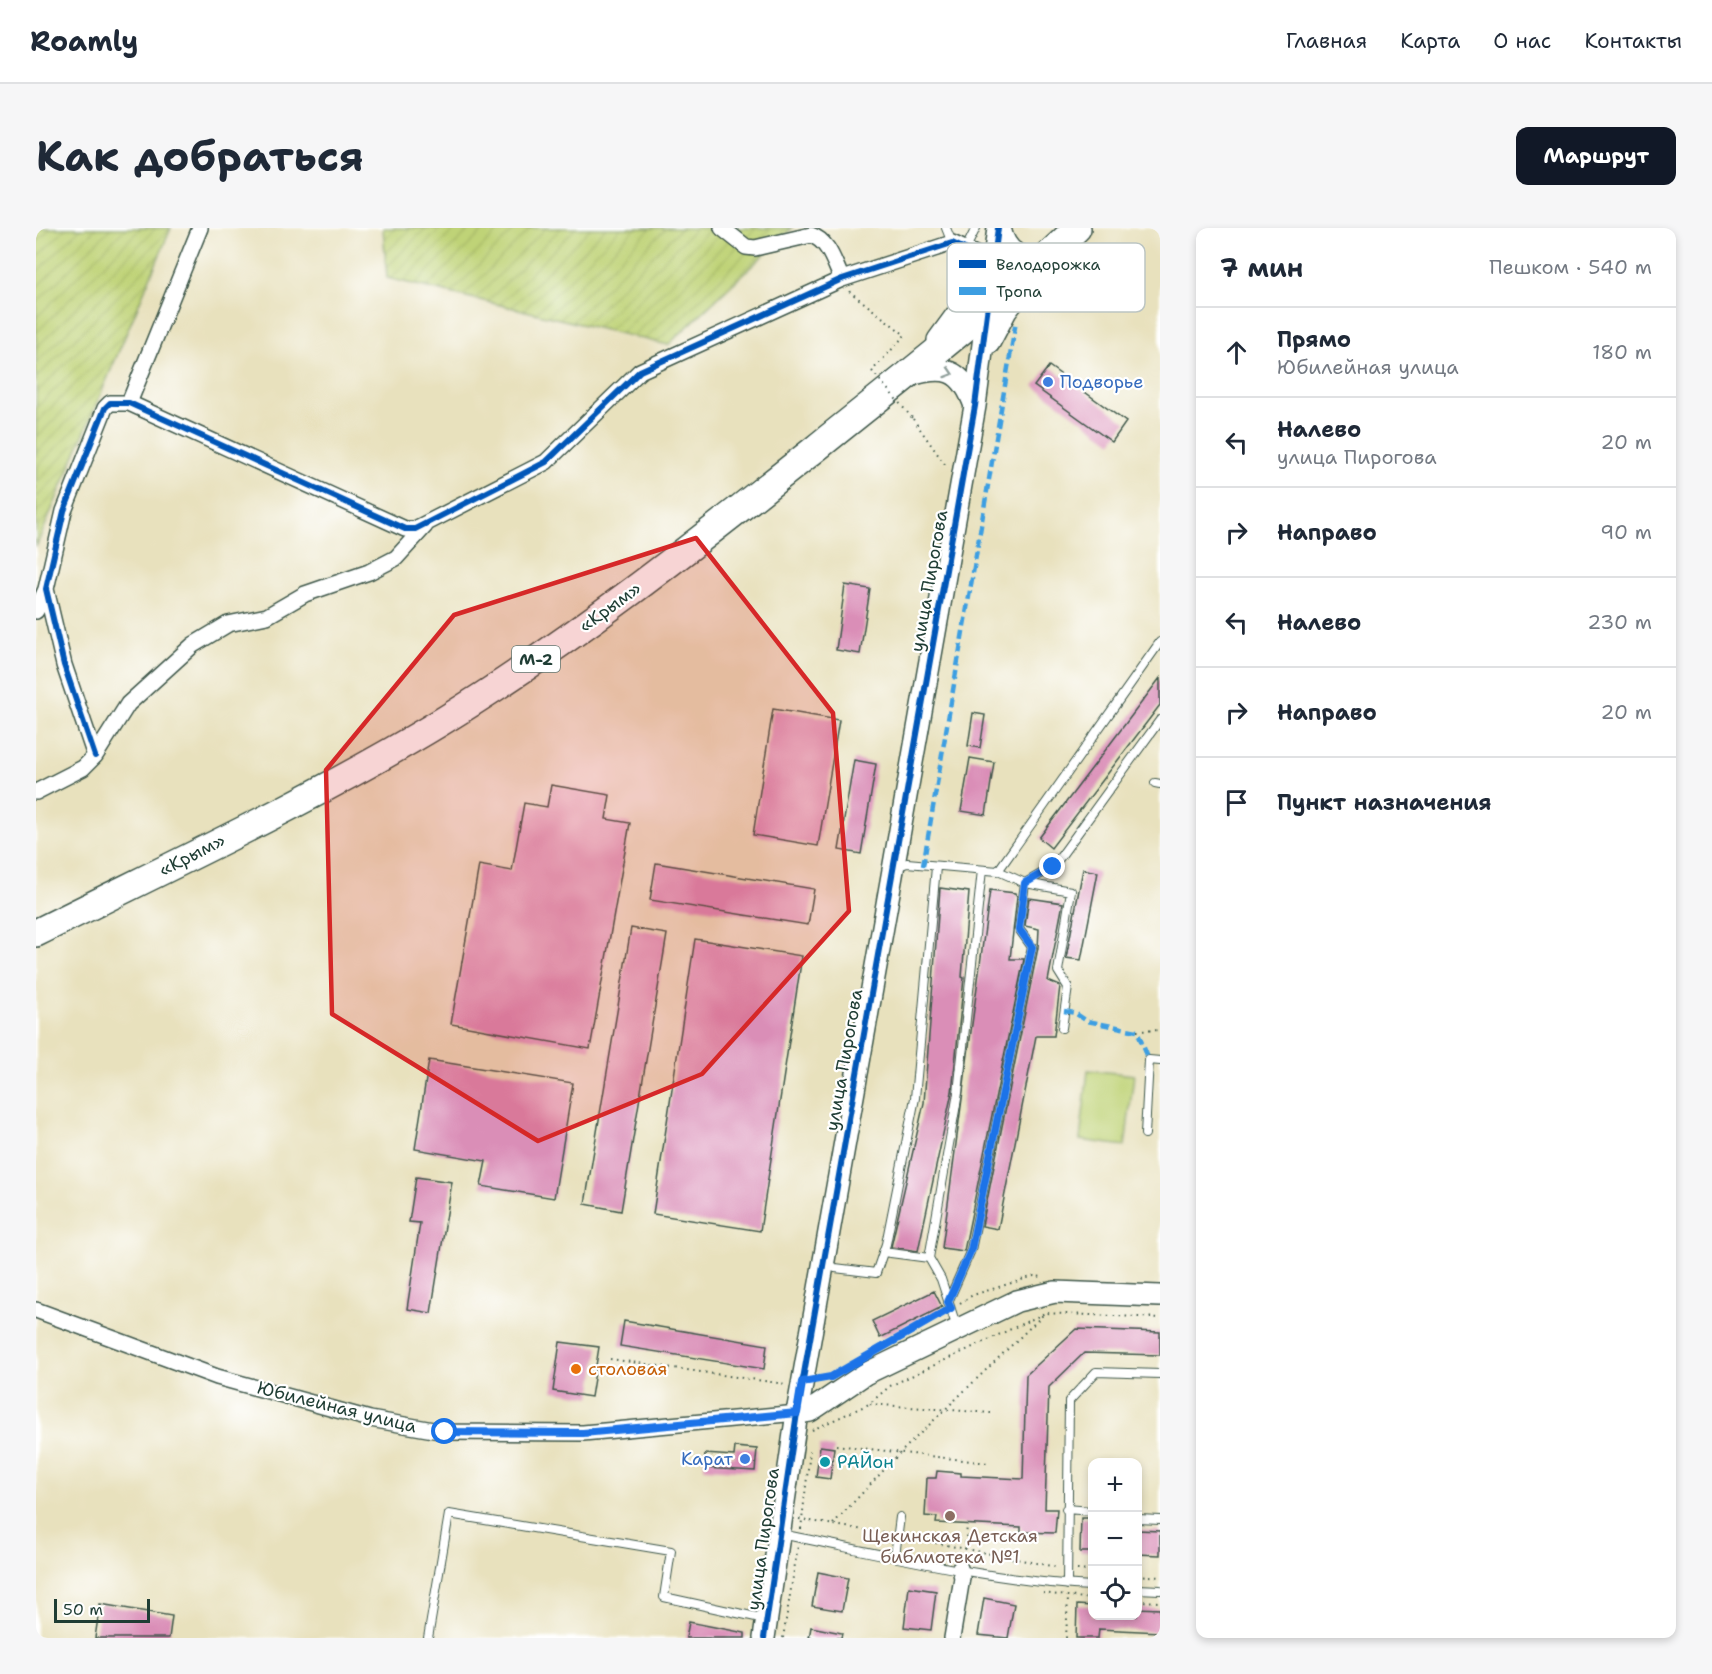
<!DOCTYPE html>
<html lang="ru">
<meta charset="utf-8">
<style>
body{margin:0;font-family:"Shantell Sans",sans-serif;background:#f6f6f7;color:#1f2937}
.controls{position:absolute;right:18px;bottom:18px;display:grid;overflow:hidden;border-radius:12px;box-shadow:0 3px 9px #0003}
.controls button{width:54px;height:54px;display:grid;place-items:center;padding:0;border:0;border-bottom:2px solid #e0e1e3;background:#fff;color:#1f2937;font:30px sans-serif}
.scale{position:absolute;left:18px;bottom:15px;width:96px;box-sizing:border-box;padding-left:6px;border:3px solid #1f3d34;border-top:0;font-size:16px;line-height:21px;white-space:nowrap;color:#1f3d34;-webkit-text-stroke:4px #fff;paint-order:stroke}
.stop{position:absolute;width:18px;height:18px;margin:-14px;border:4px solid #1a73e8;border-radius:50%;background:#fff}
.stop.end{background:#1a73e8;border-color:#fff;box-shadow:0 2px 6px #0008}
.list{margin:0;padding:0;list-style:none}
h2{display:flex;justify-content:space-between;align-items:center;height:78px;margin:0;padding:0 24px;font-size:26px}
h2 small{font-size:20px;font-weight:400;color:#747a83}
.list li{display:grid;grid-template-columns:39px 1fr auto;gap:18px;align-items:center;box-sizing:border-box;height:90px;padding:0 24px;border-top:2px solid #e0e1e3}
.list b{display:block;font-size:22px;white-space:nowrap}
.list p{margin:0;font-size:20px;white-space:nowrap;color:#747a83}
.list em{font-size:20px;font-style:normal;color:#747a83}
.icon{flex:none;width:33px;height:33px;fill:none;stroke:currentColor;stroke-width:2;stroke-linecap:round;stroke-linejoin:round}
.map{position:relative;flex:none;width:1124px;height:1410px;overflow:hidden;border-radius:12px}
header{display:flex;align-items:center;gap:36px;box-sizing:border-box;height:84px;padding:0 30px;background:#fff;border-bottom:2px solid #e0e1e3}
header strong{font-size:28px}
nav{display:flex;gap:33px;margin-inline-start:auto;font-size:21px}
.intro{display:flex;align-items:center;justify-content:space-between;box-sizing:border-box;height:144px;padding:0 36px}
h1{margin:0;font-size:42px}
.button{padding:15px 27px;border-radius:12px;background:#111827;color:#fff;font-size:21px;font-weight:700}
main{display:flex;gap:36px;padding:0 36px}
aside{flex:1;background:#fff;border-radius:12px;box-shadow:0 3px 9px #0003}
.map>svg:first-child{display:block}
.garden{fill:url(#garden-furrows);stroke:#6f8856;stroke-width:1.5}
.pitch{fill:#bfd377;stroke:#6f8856;stroke-width:1.5}
.building{fill:#da8eb7}
.lines{fill:none;stroke-linecap:round;stroke-linejoin:round}
.lane-casing{stroke:#3d5649;stroke-width:10}
.street-casing{stroke:#3d5649;stroke-width:18}
.secondary-casing{stroke:#3d5649;stroke-width:24}
.highway-casing{stroke:#3d5649;stroke-width:30}
.path{stroke:#3d5649;stroke-width:2;stroke-dasharray:1.5 4.5;stroke-linecap:butt}
.lane{stroke:#fff;stroke-width:8}
.street{stroke:#fff;stroke-width:15}
.secondary{stroke:#fff;stroke-width:21}
.highway{stroke:#fff;stroke-width:27}
.path-bridge{stroke:#3d5649;stroke-width:2;stroke-dasharray:1.5 4.5;stroke-linecap:butt}
.quiet{stroke:#3c9ee2;stroke-width:4.5;stroke-dasharray:9 4.5;stroke-linecap:butt}
.cycleway-casing{stroke:#fff;stroke-width:10}
.cycleway{stroke:#0057b8;stroke-width:6}
.oneway{stroke:#8f9e9a}
.route{stroke:#1a73e8;stroke-width:8}
.marked{fill:#d62828;fill-opacity:0.2;stroke:#d62828;stroke-width:4.5;stroke-linejoin:round}
.shop-dot{fill:#3f7fe0;stroke:#fff;stroke-width:2}
.food-dot{fill:#e8710a;stroke:#fff;stroke-width:2}
.culture-dot{fill:#0f9aa8;stroke:#fff;stroke-width:2}
.education-dot{fill:#8d6e63;stroke:#fff;stroke-width:2}
.labels{text-anchor:middle;dominant-baseline:central;stroke-width:4.5;stroke-linejoin:round;paint-order:stroke}
.shield{fill:#fff;stroke:#627771;stroke-width:1.5}
.shield-label{font-size:16px;font-weight:bold;fill:#1f3d34}
.shop-label{font-size:18px;fill:#366cbe;stroke:#fff;text-anchor:start}
.street-label{font-size:18px;fill:#1f3d34;stroke:#fff}
.food-label{font-size:18px;fill:#c56008;stroke:#fff;text-anchor:start}
.culture-label{font-size:18px;fill:#0d838f;stroke:#fff;text-anchor:start}
.education-label{font-size:18px;fill:#785e54;stroke:#fff}
.key{fill:#fff;stroke:#bcc5c2;stroke-width:1.5}
.key-label{font-size:16px;fill:#1f3d34}
</style>
<header>
<strong>Roamly</strong>
<nav><a>Главная</a><a>Карта</a><a>О нас</a><a>Контакты</a></nav>
</header>
<div class="intro"><h1>Как добраться</h1><a class="button">Маршрут</a></div>
<main>
<div class="map">
<svg width="1124" height="1410" viewBox="0 0 1124 1410">
<defs>
<pattern id="garden-furrows" width="10" height="10" patternUnits="userSpaceOnUse" patternTransform="scale(1.5)"><rect width="10" height="10" fill="#bfd377"/><path d="M-1 1l2-2M0 10L10 0M9 11l2-2" fill="none" stroke="#a4b668"/></pattern>
</defs>
<rect width="100%" height="100%" fill="#fff"/>
<filter id="ink" filterUnits="userSpaceOnUse"><feTurbulence type="fractalNoise" baseFrequency=".0167" numOctaves="2"/><feDisplacementMap in="SourceGraphic" scale="12" xChannelSelector="R" yChannelSelector="G"/><feConvolveMatrix kernelMatrix="1 2 1 2 8 2 1 2 1" color-interpolation-filters="sRGB"/></filter>
<filter id="wash" filterUnits="userSpaceOnUse"><feTurbulence type="fractalNoise" baseFrequency=".008" numOctaves="4" result="noise"/><feDisplacementMap in="SourceGraphic" scale="24" xChannelSelector="R" yChannelSelector="G"/><feGaussianBlur stdDeviation="1.35" result="paint"/><feColorMatrix in="noise" values="0 0 0 0 0 0 0 0 0 0 0 0 0 0 0 0 0 1.4 0 .05"/><feComposite in="paint" operator="in"/></filter>
<g filter="url(#wash)">
<rect width="100%" height="100%" fill="#e8e1bd"/>
<!-- garden -->
<path class="garden" d="M0 0H135L0 319Z
M347 0H756L632 117 351 50Z"/>
<!-- pitch -->
<path class="pitch" d="M1052 842 1098 847 1089 918 1044 912Z"/>
<g id="blocks">
<!-- building -->
<path class="building" d="M1013 138 1090 194 1076 214 998 158Z
M809 357 834 361 824 426 800 422Z
M1124 450V477L1015 620 1003 610Z
M737 481 803 492 782 618 717 607Z
M937 485 949 487 944 520 932 518Z
M934 530 958 534 950 587 925 583Z
M818 532 840 536 825 626 803 622Z
M515 557 574 567 570 591 594 595 554 821 415 796 443 637 476 643 488 575 511 579Z
M620 635 778 661 772 697 614 672Z
M1047 641 1062 644 1045 732 1030 730Z
M904 660 933 664 926 749 928 750 916 864 882 1023 855 1019 888 875Z
M954 662 979 665 981 668 974 731H988L928 1023 906 1020Z
M993 670 1027 675 1012 753 1024 758 1018 808H1000L962 1001 946 998 1002 720 1003 701 989 698Z
M595 700 631 706 585 983 549 976Z
M659 711 766 728 724 1003 617 986Z
M393 832 537 855 518 970 445 958 450 933 379 921Z
M380 949 416 954 395 1085 371 1081 384 995 373 994Z
M898 1063 906 1079 844 1110 836 1093Z
M588 1093 731 1117 728 1141 584 1118Z
M1040 1101 1124 1104V1127L1048 1125 1013 1159 1009 1281H1021L1019 1305 985 1304V1299L900 1295 901 1289 889 1288 891 1250H900L901 1243 925 1245V1248L987 1251 990 1147Z
M524 1114 563 1119 555 1169 517 1163Z
M784 1218 798 1220 794 1251 780 1249Z
M699 1219 721 1221 719 1243 668 1240 669 1226 698 1228Z
M1045 1290H1056V1324H1044Z
M1101 1302 1124 1303V1327L1101 1326Z
M782 1344 812 1350 806 1383 776 1378Z
M873 1359 900 1363 895 1402 868 1399Z
M948 1370 978 1376 972 1410 942 1407Z
M64 1376 136 1388 133 1410H59Z
M1041 1377 1056 1378V1388H1101V1380L1124 1381V1404L1063 1401 1062 1410H1040Z
M653 1394 709 1405V1410H650Z
M775 1399 806 1405 805 1410H773Z"/>
</g>
</g>
<g filter="url(#ink)">
<use href="#blocks" fill-opacity="0" stroke="#3d5649" stroke-width="1.5"/>
<g class="lines">
<defs>
<path id="lane" d="M910 0 916 15
M929 22 940 0
M1119 555 1124 556
M860 639 871 635 962 643 1124 414
M1026 800 1032 759 1022 743 1035 663 989 655 1017 639 1124 492
M1109 906 1113 832 1124 833
M847 1024 893 1030 922 865 946 642
M893 1030 905 1051 921 1100
M789 1035 799 1040 840 1045 850 1016 879 870 900 639
M912 1074 935 1022 996 719 983 701 989 655 962 643
M1030 1281 1056 1283
M1102 1291 1124 1292
M745 1306C846 1326 953 1353 1056 1358
M859 1328 864 1289
M1031 1357 1033 1173 1060 1144 1124 1146
M1102 1361 1124 1362
M392 1410 413 1286 635 1323 628 1369 729 1391"/>
<path id="street" d="M686 0 710 19 719 20 775 7C793 13 798 35 806 51
M93 175 164 0
M0 383 10 361
M59 528 28 437 10 361 28 283 69 180 74 175H93L369 301H379L510 234 604 143 806 51 916 15 958 35
M0 564 47 540 59 528 92 476 157 417 192 396 231 388 269 366 333 344 360 330 389 298
M0 1082 181 1149 334 1191 409 1204 547 1205 761 1185
M916 1410 926 1350 924 1340"/>
<path id="secondary" d="M964 0C970 28 987 33 1013 27
M902 112 954 41
M953 115 970 83 987 61
M871 148C908 137 925 139 939 178
M761 1185 774 1183 829 1146 981 1073 1019 1064 1124 1068
M728 1410 761 1185 939 178 962 0"/>
<path id="highway" d="M0 705C136 637 275 573 405 494 537 413 658 317 779 221 868 149 959 80 1041 0"/>
</defs>
<!-- lane casing -->
<use href="#lane" class="lane-casing"/>
<!-- street casing -->
<use href="#street" class="street-casing"/>
<!-- secondary casing -->
<use href="#secondary" class="secondary-casing"/>
<!-- highway casing -->
<use href="#highway" class="highway-casing"/>
<!-- path -->
<path class="path" d="M813 63 869 107 836 143
M877 191 910 238
M1101 803 1124 802
M924 1075 937 1067 998 1048 1006 1049
M864 1109 906 1085
M574 1131 749 1156
M955 1185 833 1176 854 1158 1009 1085 1124 1090
M776 1202 833 1176
M800 1217 952 1235
M763 1291 852 1306
M797 1296 864 1225 1007 1087
M765 1301 774 1223
M870 1309 1020 1339
M929 1321 931 1297
M1041 1342 1056 1343
M1102 1347 1124 1349
M1007 1365 1056 1371
M1102 1373 1124 1374
M747 1410 762 1318
M1030 1410 1032 1370"/>
<!-- lane -->
<use href="#lane" class="lane"/>
<!-- street -->
<use href="#street" class="street"/>
<!-- secondary -->
<use href="#secondary" class="secondary"/>
<!-- highway -->
<use href="#highway" class="highway"/>
<!-- path-bridge -->
<path class="path-bridge" d="M836 143 877 191"/>
<!-- quiet -->
<path class="quiet" d="M887 638 980 93
M1028 783 1039 785 1051 793 1101 803 1113 832"/>
<defs>
<path id="cycleway" d="M59 528 28 437 10 361 28 283 69 180 74 175H93L369 301H379L510 234 604 143 806 51 916 15 958 35
M728 1410 761 1185 939 178 962 0"/>
</defs>
<!-- cycleway casing -->
<use href="#cycleway" class="cycleway-casing"/>
<!-- cycleway -->
<use href="#cycleway" class="cycleway"/>
</g>
<!-- one-way arrows -->
<defs><path id="oneway-chevron" d="M-2-3.5L2.5 0L-2 3.5" fill="none" stroke-width="1.6" stroke-linecap="round" stroke-linejoin="round" transform="scale(1.5)"/></defs>
<use class="oneway" href="#oneway-chevron" transform="translate(913 145) rotate(18)"/>
</g>
<g class="lines" filter="url(#ink)">
<!-- route -->
<path class="route" d="M409 1204 547 1205 761 1185 766 1154 795 1149 915 1080 912 1074 935 1022 996 719 983 701 989 655 1017 639"/>
</g>
<!-- marked area -->
<path class="marked" d="M660 310 797 485 813 683 666 846 502 913 296 786 290 542 418 387Z"/>
<!-- markers -->
<g class="shop-dot">
<circle cx="1012" cy="154" r="6"/>
<circle cx="709" cy="1231" r="6"/>
</g>
<circle class="food-dot" cx="540" cy="1141" r="6"/>
<circle class="culture-dot" cx="789" cy="1234" r="6"/>
<circle class="education-dot" cx="914" cy="1288" r="6"/>
<g class="labels">
<!-- shield labels -->
<rect class="shield" x="476" y="418" width="48" height="26" rx="4.5"/>
<g class="shield-label">
<text x="500" y="431">М-2</text>
</g>
<!-- shop labels -->
<g class="shop-label">
<text x="1024" y="154">Подворье</text>
<text x="697" y="1231" text-anchor="end">Карат</text>
</g>
<!-- street labels -->
<g class="street-label">
<text transform="translate(893 353) rotate(-80)">улица Пирогова</text>
<text transform="translate(574 379) rotate(-36)">«Крым»</text>
<text transform="translate(156 627) rotate(-27)">«Крым»</text>
<text transform="translate(808 832) rotate(-80)">улица Пирогова</text>
<text transform="translate(301 1179) rotate(14)">Юбилейная улица</text>
<text transform="translate(727 1311) rotate(-82)">улица Пирогова</text>
</g>
<!-- food labels -->
<g class="food-label">
<text x="552" y="1141">столовая</text>
</g>
<!-- culture labels -->
<g class="culture-label">
<text x="801" y="1234">РАЙон</text>
</g>
<!-- education labels -->
<g class="education-label">
<text x="914" y="1308">Щекинская Детская<tspan x="914" dy="21">библиотека №1</tspan></text>
</g>
</g>
<!-- legend -->
<rect x="911" y="15" width="198" height="69" rx="9" class="key"/>
<rect x="923" y="32" width="27" height="8" fill="#0057b8"/>
<rect x="923" y="59" width="27" height="8" fill="#3c9ee2"/>
<g class="key-label">
<text x="960" y="42">Велодорожка</text>
<text x="960" y="69">Тропа</text>
</g>
</svg>
<div class="controls">
<button>+</button>
<button>−</button>
<button><svg class="icon" aria-label="locate" viewBox="0 0 24 24"><circle cx="12" cy="12" r="6"/><path d="M12 2v4M12 18v4M2 12h4M18 12h4"/></svg></button>
</div>
<div class="scale">50 m</div>
<div class="stop" style="left:409px;top:1204px"></div>
<div class="stop end" style="left:1017px;top:639px"></div>
</div>
<aside>
<h2>7 мин<small>Пешком · 540 m</small></h2>
<ul class="list">
<li><svg class="icon" aria-label="ahead" viewBox="0 0 24 24"><path d="M12 20V5M6 11l6-6 6 6"/></svg><div><b>Прямо</b><p>Юбилейная улица</p></div><em>180 m</em></li>
<li><svg class="icon" aria-label="left" viewBox="0 0 24 24"><path d="M17 20v-9H6M10 6l-5 5 5 5"/></svg><div><b>Налево</b><p>улица Пирогова</p></div><em>20 m</em></li>
<li><svg class="icon" aria-label="right" viewBox="0 0 24 24"><path d="M7 20v-9h11M14 6l5 5-5 5"/></svg><div><b>Направо</b></div><em>90 m</em></li>
<li><svg class="icon" aria-label="left" viewBox="0 0 24 24"><path d="M17 20v-9H6M10 6l-5 5 5 5"/></svg><div><b>Налево</b></div><em>230 m</em></li>
<li><svg class="icon" aria-label="right" viewBox="0 0 24 24"><path d="M7 20v-9h11M14 6l5 5-5 5"/></svg><div><b>Направо</b></div><em>20 m</em></li>
<li><svg class="icon" aria-label="arrive" viewBox="0 0 24 24"><path d="M6 21V4h12l-3 4 3 4H6"/></svg><div><b>Пункт назначения</b></div></li>
</ul>
</aside>
</main>
